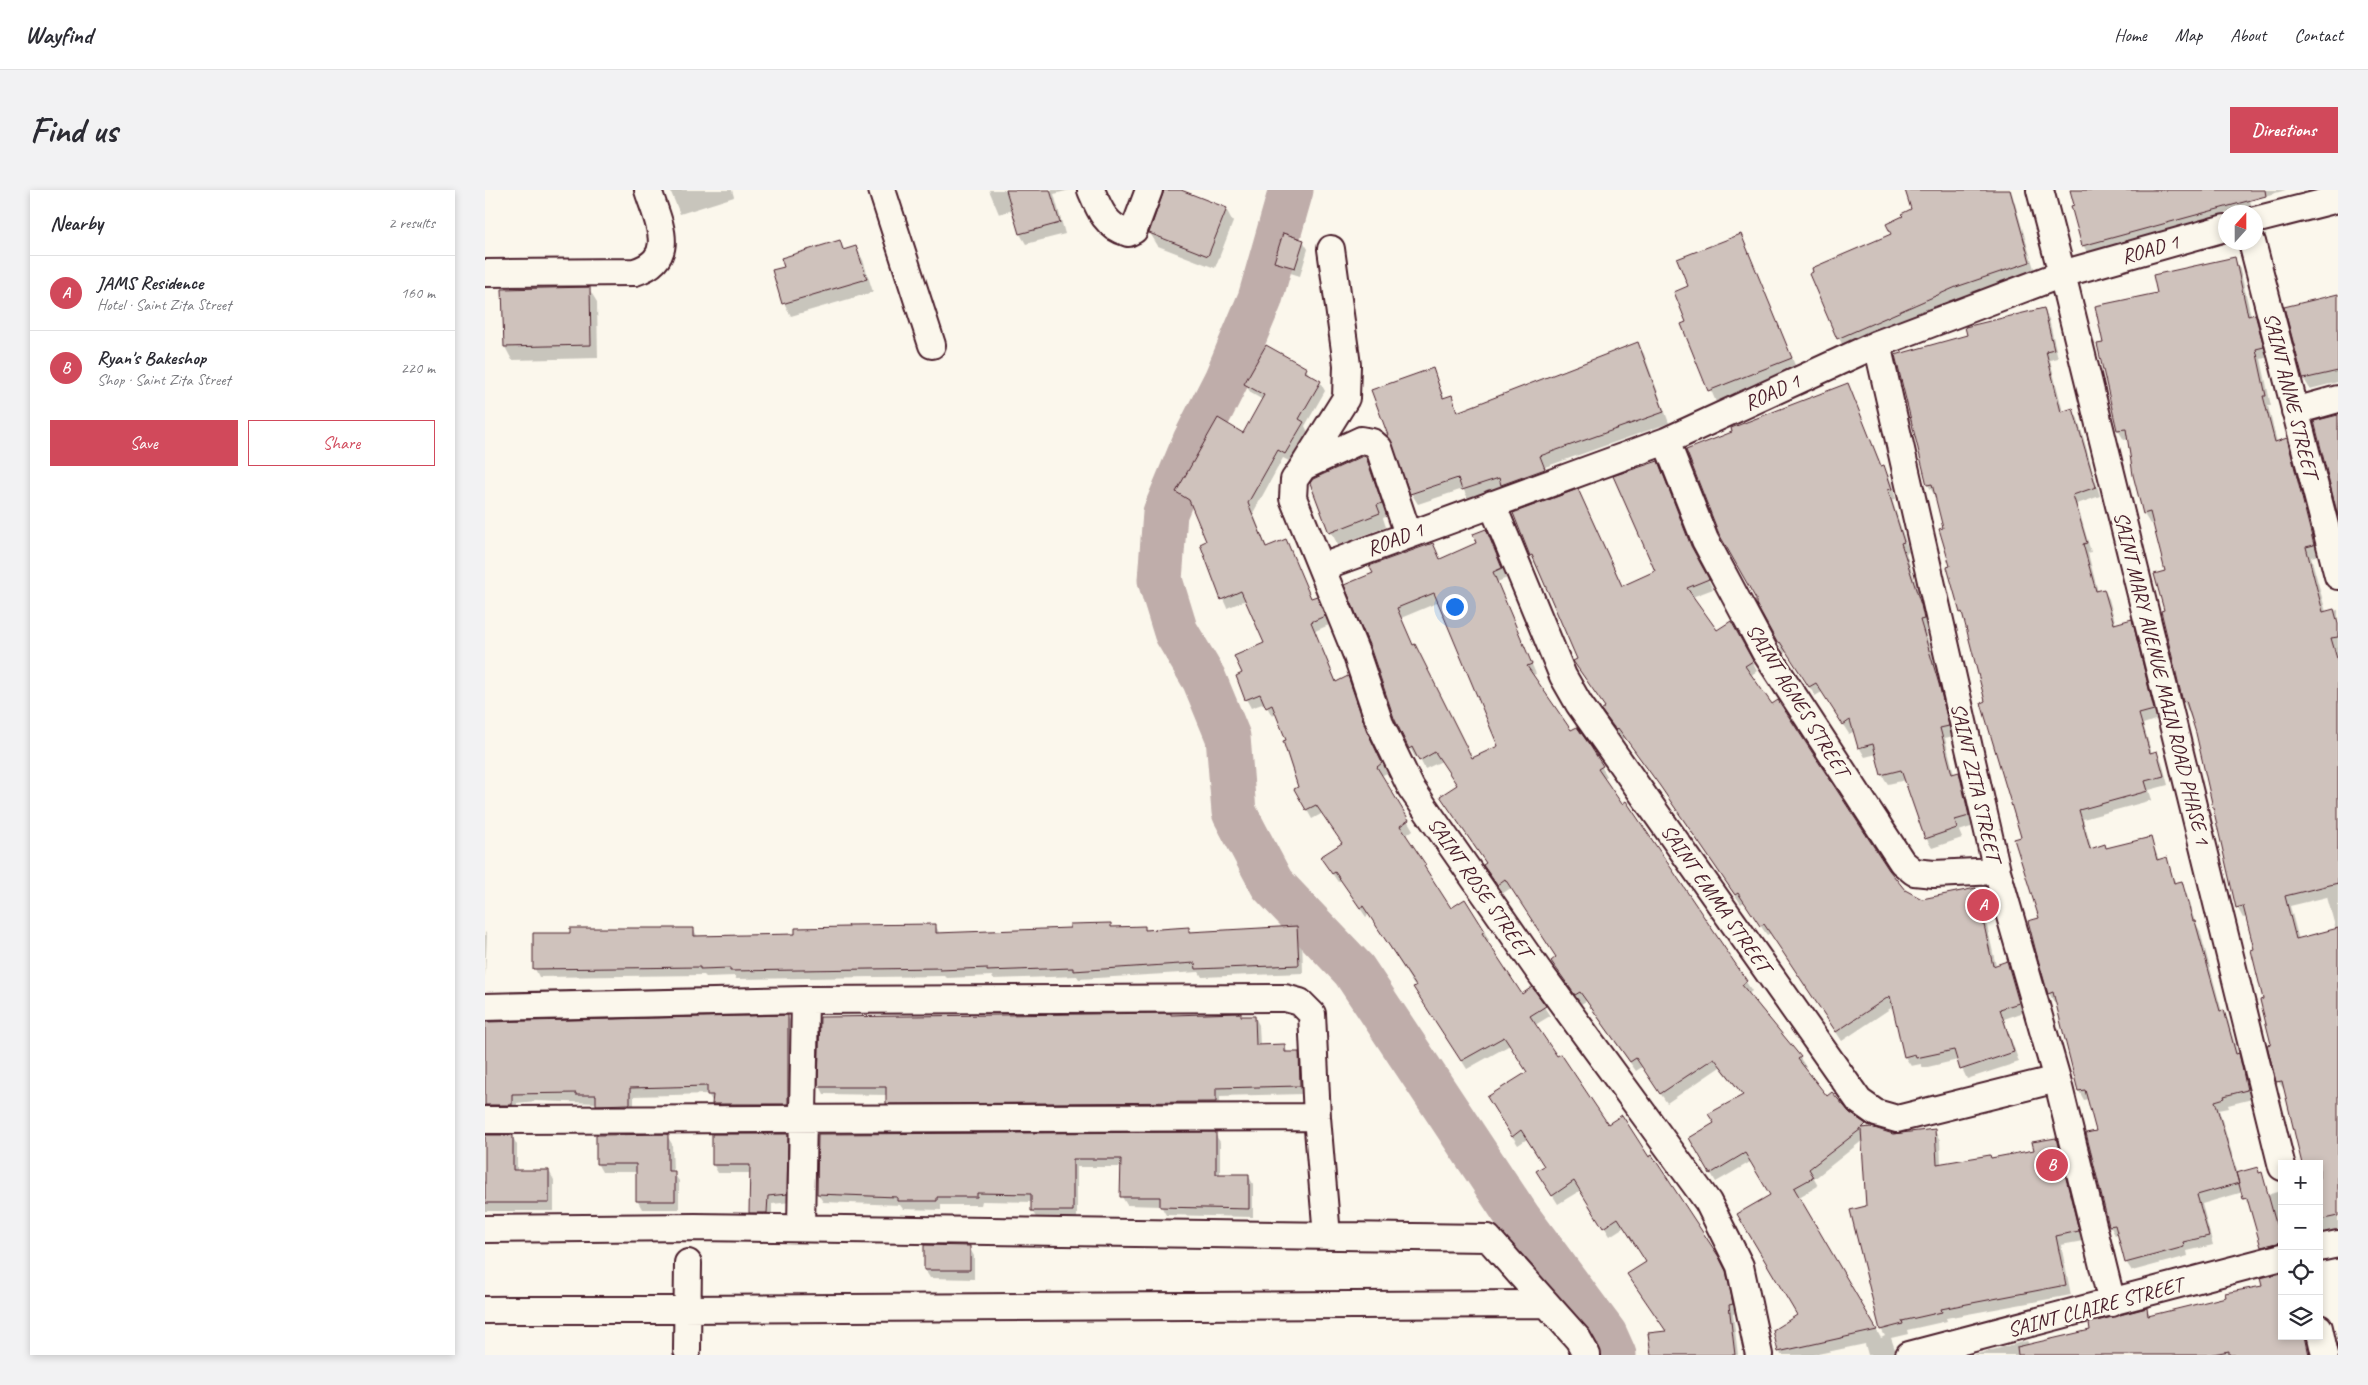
<!DOCTYPE html>
<meta charset="utf-8">
<style>
body{margin:0;font-family:Caveat,sans-serif;background:#f2f2f3;color:#2b2b33}
.controls{position:absolute;right:15px;bottom:15px;display:grid;overflow:hidden;border-radius:0px;box-shadow:0 2px 8px #0003}
.controls button{width:45px;height:45px;display:grid;place-items:center;padding:0;border:0;border-bottom:1px solid #e1e1e2;background:#fff;color:#2b2b33;font:25px sans-serif}
.compass{position:absolute;left:1733px;top:15px;width:45px;height:45px;border-radius:50%;background:#fff;box-shadow:0 2px 8px #0003;rotate:21deg}
.you{position:absolute;left:969px;top:416px;width:18px;height:18px;margin:-12px;border:4px solid #fff;border-radius:50%;background:#1a73e8;box-shadow:0 0 0 8px #1a73e833}
.badge{display:grid;place-items:center;width:32px;height:32px;border-radius:50%;background:#d1495b;color:#fff;font-size:16px;font-weight:700}
.pin{position:absolute;translate:-50% -50%;border:2px solid #fff;box-shadow:0 1px 5px #0006}
.list{margin:0;padding:0;list-style:none}
h2{display:flex;justify-content:space-between;align-items:center;height:65px;margin:0;padding:0 20px;font-size:21px}
h2 small{font-size:16px;font-weight:400;color:#7c7c81}
.list li{display:grid;grid-template-columns:32px 1fr auto;gap:15px;align-items:center;box-sizing:border-box;height:75px;padding:0 20px;border-top:1px solid #e1e1e2}
.list b{display:block;font-size:19px;white-space:nowrap}
.list p{margin:0;font-size:16px;white-space:nowrap;color:#7c7c81}
.list em{font-size:16px;font-style:normal;color:#7c7c81}
.actions{display:flex;gap:10px;padding:15px 20px}
.actions a{flex:1;padding:11px 0;border:1px solid #d1495b;border-radius:0px;text-align:center;font-size:18px;color:#d1495b}
.actions .main{background:#d1495b;color:#fff}
.icon{flex:none;width:28px;height:28px;fill:none;stroke:currentColor;stroke-width:2;stroke-linecap:round;stroke-linejoin:round}
.map{position:relative;flex:none;width:1853px;height:1165px;overflow:hidden;border-radius:0px}
header{display:flex;align-items:center;gap:30px;box-sizing:border-box;height:70px;padding:0 25px;background:#fff;border-bottom:1px solid #e1e1e2}
header strong{font-size:24px}
nav{display:flex;gap:28px;margin-inline-start:auto;font-size:18px}
.intro{display:flex;align-items:center;justify-content:space-between;box-sizing:border-box;height:120px;padding:0 30px}
h1{margin:0;font-size:35px}
.button{padding:12px 22px;border-radius:0px;background:#d1495b;color:#fff;font-size:18px;font-weight:700}
main{display:flex;gap:30px;padding:0 30px}
aside{flex:1;background:#fff;border-radius:0px;box-shadow:0 2px 8px #0003}
.map>svg:first-child{display:block}
.shadow{fill:#0003;fill-rule:evenodd}
.lines{fill:none;stroke-linecap:round;stroke-linejoin:round}
.river{stroke:#bfadaa;stroke-width:45}
.building{fill:#cfc2bc;stroke:#4a1f2b;fill-rule:evenodd}
.minor-casing{stroke:#4a1f2b;stroke-width:30}
.minor{stroke:#fbf7ec;stroke-width:26}
.labels{text-anchor:middle;dominant-baseline:central;stroke-width:5;stroke-linejoin:round;paint-order:stroke}
.street-label{font-size:21px;fill:#4a1f2b;stroke:#fbf7ec}
</style>
<header>
<strong>Wayfind</strong>
<nav><a>Home</a><a>Map</a><a>About</a><a>Contact</a></nav>
</header>
<div class="intro"><h1>Find us</h1><a class="button">Directions</a></div>
<main>
<aside>
<h2>Nearby<small>2 results</small></h2>
<ul class="list">
<li><span class="badge">A</span><div><b>JAMS Residence</b><p>Hotel · Saint Zita Street</p></div><em>160 m</em></li>
<li><span class="badge">B</span><div><b>Ryan's Bakeshop</b><p>Shop · Saint Zita Street</p></div><em>220 m</em></li>
</ul>
<div class="actions"><a class="main">Save</a><a>Share</a></div>
</aside>
<div class="map">
<svg width="1853" height="1165" viewBox="0 0 1853 1165">
<rect width="100%" height="100%" fill="#fbf7ec"/>
<filter id="ink" filterUnits="userSpaceOnUse"><feTurbulence type="fractalNoise" baseFrequency=".02" numOctaves="2"/><feDisplacementMap in="SourceGraphic" scale="10" xChannelSelector="R" yChannelSelector="G"/><feConvolveMatrix kernelMatrix="1 2 1 2 8 2 1 2 1" color-interpolation-filters="sRGB"/></filter>
<g filter="url(#ink)">
<!-- shadow -->
<path class="shadow" d="M185 0H247L249 7 195 24Z
M504 0H585L569 4 580 44 541 54 535 44 528 20 514 24Z
M680 0H692L741 19 748 32 730 78 673 56 665 43Z
M1421 0H1526L1550 82 1477 107 1359 158 1354 148 1407 45 1419 27 1427 20Z
M1586 0H1801L1765 10 1768 22H1740V29L1604 65 1598 55Z
M1820 0H1841L1823 5Z
M1256 45 1312 180 1231 212 1198 135 1203 133 1205 97Z
M818 51 823 59 815 86 796 80 791 72Z
M355 52 360 60 371 57 378 70 388 102 306 126 299 113 300 78Z
M1749 68 1755 79 1766 126 1769 125 1775 136 1784 167 1776 169 1786 216H1783L1792 252 1802 250 1807 260 1834 365 1826 367 1841 422 1853 420V1039L1834 1043V974L1800 901 1793 891 1771 760 1762 727 1758 728 1752 717 1712 543 1699 512 1677 422 1680 421 1682 382 1669 333 1665 334 1659 324 1644 249 1639 250 1633 240 1614 155 1619 154 1673 104ZM1842 707 1851 740 1814 750 1805 716Z
M104 99 112 112 113 168 27 170 20 157 18 100Z
M1853 106V192L1825 199 1819 189 1801 118Z
M1558 120 1564 129 1573 168 1565 170 1578 222 1588 220 1593 229 1615 306 1592 314 1606 362 1603 363 1613 402 1619 400 1624 409 1631 435 1646 431 1651 440 1673 529 1658 534 1667 564 1672 563 1677 572 1683 595 1664 600 1667 610 1598 629 1607 660H1622L1665 648 1674 670 1681 668 1691 694 1696 693 1701 702 1710 732 1715 741 1737 822 1743 830 1753 865 1758 874 1767 909 1743 915 1744 918 1734 920 1753 984 1772 979 1781 1005 1797 1001V1064L1783 1067 1777 1056 1765 1012 1762 1013 1758 1002 1717 1014 1728 1055 1702 1061 1703 1066 1647 1081 1641 1072 1633 1044 1630 1045 1625 1036 1613 942 1603 909 1599 910 1594 901 1571 811 1569 812 1564 803 1556 729 1538 648 1480 430 1476 422 1460 338 1450 303 1449 304 1443 295 1411 166 1483 146Z
M1153 154 1159 164 1184 233 1060 277 1065 290 984 310 978 299 933 314 926 303 947 179 960 209 966 207 974 222Z
M821 179 825 186 835 192 840 201 820 236 823 242 806 272 798 268 768 323 782 358 800 350 826 410 831 408 836 417 844 435 830 441 852 493 862 488 868 497 885 549 902 583 896 586 928 640 920 646 944 686 965 719 999 741 1004 750 1002 752 1036 805 1047 799 1065 826 1050 835 1071 868 1122 936 1238 1078 1245 1091 1252 1123 1248 1124 1253 1165H1167L1182 1142 1162 1073 1139 1037 1125 1046 1096 1000 1073 1014 1058 990 1060 976 1042 949 1033 955 1008 916 1043 883 1025 855 982 879 884 724 881 727 856 690 853 692 842 676 858 653 838 623 827 629 810 599 814 597 802 551 792 524 787 526 780 513 766 518 761 509 759 484 781 454 761 410 742 418 725 381 727 380 723 352 708 318 697 312 692 302 759 244 778 210 766 203 760 194Z
M1362 194 1397 277 1404 286 1411 309 1407 310 1424 362 1421 363 1441 426 1444 439 1440 441 1459 505 1468 546 1460 548 1469 584 1473 583 1479 593 1489 636 1474 641 1477 648 1447 658 1441 648 1421 590 1403 594 1397 585 1392 564 1380 567 1374 557 1370 541 1364 544 1337 502 1330 506 1302 461 1299 463 1294 453Z
M880 268 887 280 903 326 898 328 901 337 853 355 846 342Z
M1172 272 1211 367 1228 399 1207 407 1231 442H1251L1272 481 1265 486 1403 681 1419 701 1436 711 1491 699 1496 709 1511 776 1522 773 1527 782 1539 822 1519 829 1534 872 1482 889 1473 870 1438 878 1436 874 1426 876 1420 867 1409 816 1357 851 1286 743 1282 745 1259 712 1256 714 1182 606 1140 547 1137 549 1123 529 1121 518 1094 469 1046 365 1098 310 1138 397 1171 382Z
M1000 340 1022 388 1012 392 1051 484 1047 485 1086 542 1105 558 1122 586 1118 589 1261 792 1267 801 1263 804 1315 868 1321 877 1319 878 1342 908 1382 939 1408 945 1449 940 1455 950 1456 975 1550 961 1570 949 1576 959 1598 1051 1576 1055 1586 1105 1461 1128 1462 1131 1422 1140 1423 1144 1406 1148 1412 1165H1383L1380 1154 1328 1165H1296L1289 1141 1313 1126 1287 1005 1267 971 1231 992 1205 948 1230 934 1258 906 1235 877 1182 913 1157 877 1151 881 1101 811 1096 814 1079 790 1073 780 1072 768 1026 698 1018 703 1005 685 973 596 957 571 940 579 933 566 930 567 925 558 889 384 948 355 955 370 993 354ZM954 412 1015 556 987 569 928 456 916 428ZM1378 950 1396 1139 1400 1146 1396 1148 1314 1007 1333 996 1329 989Z
M625 734 628 738 659 737 662 741 703 739 705 743 812 737 817 746 818 783 717 787 714 782 594 789 592 786 508 789 507 786 462 788 460 786 251 789 250 786 221 787 219 785 54 787 50 779 49 744H87V739H208L213 747 312 745 450 735 455 744 587 740Z
M0 742 2 745 0 787Z
M303 827 309 837 307 922H233L223 904 188 905 149 906V922L117 923 112 913 51 911 32 913V923L0 925V833Z
M757 827H770L774 835 775 856 799 855 803 863H813L818 871 819 904 735 906V920L407 921 402 913V905L339 904 335 896Z
M730 944 735 952V985H763L768 994V1027L681 1025 676 1016 642 1015 637 1007V977H592V1030L552 1029 547 1021V1012L497 1011 496 1015H456V1020L418 1019 415 1015 338 1012 333 1004Z
M302 945 307 954 306 1012 287 1014V1031H270L265 1022 266 983H233L228 974Z
M0 946H27L32 955V980L64 981 69 990V1021H0Z
M182 946 187 954 188 982 194 991V1019H157L152 1010V982H117L112 973Z
M484 1057 489 1066V1089L445 1088 440 1080Z
M1661 1120 1665 1126 1797 1146H1822L1827 1165H1488L1542 1151 1545 1156 1607 1141Z"/>
<g class="lines">
<!-- river -->
<path class="river" d="M806 0 775 109 741 190 710 251 680 323 675 390 691 442 719 489 743 547 749 622 787 694 869 780 1034 1029 1120 1145 1129 1165"/>
</g>
<!-- building -->
<path class="building" d="M521 0H565L575 33 534 44Z
M679 0H696L742 18 723 66 664 43Z
M1420 0H1525L1545 72 1471 97 1352 149 1324 84 1328 82 1327 78 1406 44 1401 34 1418 26 1416 24 1426 19Z
M1585 0H1780L1781 6 1597 56 1586 16 1589 15Z
M798 43 819 50 810 78 789 72Z
M1256 44 1307 168 1223 201 1196 134 1201 132 1189 102 1203 96 1192 69Z
M355 50 358 60 371 56 382 89 297 114 287 80 299 77 296 68Z
M1750 67 1763 126 1770 124 1779 157 1771 159 1781 206H1778L1790 252 1802 248 1829 355 1821 357 1838 422 1849 419 1853 434V447L1846 448 1853 472V693L1800 706 1811 749 1853 738V1026L1834 1030V974H1817L1797 891 1791 892 1782 855 1786 854 1775 810 1778 809 1766 760 1769 759 1758 716 1751 718 1711 543 1701 511 1698 512 1676 421 1679 420 1669 384 1680 381 1665 322 1658 324 1648 285 1641 239 1632 240 1612 154 1618 153 1610 116 1672 103 1668 85Z
M105 97 106 155 19 157 17 99Z
M1853 104V181L1818 189 1799 117Z
M1559 118 1569 159 1561 161 1576 222 1588 218 1611 297 1588 305 1602 353 1598 354 1611 401 1619 399 1629 434 1647 429 1669 520 1654 524 1665 563 1672 561 1679 586 1660 591 1663 601 1594 620 1605 659 1620 654 1621 658 1666 647 1672 670 1682 667 1689 693 1697 691 1708 731H1710L1735 821 1739 820 1751 864 1754 863 1762 900 1739 906 1740 908 1730 911 1754 993 1712 1005 1724 1046 1698 1052 1699 1057 1640 1073 1630 1035 1624 1036 1601 943 1611 941 1600 900 1593 901 1568 802 1563 804 1551 762 1543 731 1554 728 1529 649 1536 647 1496 513 1500 511 1477 422 1475 423 1462 377 1465 376 1454 339 1458 338 1447 294 1442 295 1410 165 1482 145 1480 137Z
M1153 152 1179 222 1055 266 1060 279 1016 295 1014 288 977 300 973 288 925 304 886 200 948 178 958 208 967 205 972 222Z
M781 155 822 178 820 182 836 191 814 229 819 232 800 264 793 260 763 313 781 357 801 349 826 408 832 406 840 426 826 432 851 492 863 486 881 539 897 573 892 577 924 630 915 636 941 675 939 676 966 718 980 709 1000 741 997 743 1037 804 1047 797 1061 816 1045 826 1072 866 1076 864 1123 934 1137 925 1164 967 1167 965 1234 1067 1241 1081 1248 1114 1244 1115 1250 1165H1166L1163 1143 1181 1141 1142 1084 1161 1072 1133 1028 1118 1038 1089 991 1067 1006 1051 981 1059 976 1036 940 1027 947 1002 907 1042 882 1019 847 976 871 928 797 931 796 878 716 875 718 850 682 847 684 835 667 857 653 831 615 821 620 809 599 813 597 798 551 801 550 787 515 781 518 775 504 760 510 751 486 757 483 749 466 779 453 756 401 736 410 715 354 721 351 704 310 691 302 733 228 758 243 779 205 759 194Z
M1363 193 1396 276 1399 275 1407 299 1403 300 1419 352 1416 353 1436 415 1439 429 1435 430 1454 494 1464 536 1455 538 1467 584 1474 582 1484 626 1470 630 1472 638 1440 649 1416 580 1396 585 1388 554 1373 558 1365 530 1358 535 1331 493 1324 497 1295 452 1293 454 1271 414V409L1234 344 1201 260 1247 242 1246 238Z
M1853 225V326L1829 231Z
M878 266 881 267 897 313 892 315 895 323 844 343 825 293 828 289Z
M1173 271 1206 356 1224 389 1202 398 1232 440 1246 431 1268 471 1260 476 1287 514 1293 510 1404 680 1420 700 1437 709 1491 698 1508 776 1522 771 1534 813 1515 819 1529 862 1475 880 1469 860 1431 868 1430 864 1419 867 1405 806 1351 842 1279 734 1275 736 1253 703 1250 705 1175 596 1133 538 1131 540 1116 520 1120 517 1088 471 1092 469 1047 365 1045 366 1028 323 1093 299 1137 396 1170 381 1128 286Z
M1001 339 1017 378 1008 382 1047 474 1042 476 1086 540 1092 537 1106 557 1118 576 1113 579 1137 614 1141 611 1262 791 1257 795 1316 867 1313 869 1342 906 1347 902 1365 923 1381 934 1377 938 1386 937 1408 944 1450 939 1452 974 1505 965 1506 968 1549 960 1547 952 1571 948 1594 1041 1571 1046 1581 1095 1456 1119 1457 1122 1417 1131 1418 1134 1395 1140 1365 1020 1381 1016 1376 939 1324 979 1329 987 1309 998 1392 1140 1293 1162 1288 1140 1312 1125 1252 1024 1285 1005 1260 963 1225 984 1204 948 1229 933 1223 924 1258 905 1229 868 1175 904 1151 868 1145 872 1095 802 1090 805 1066 771 1071 767 1020 689 1012 695 998 675 1001 673 955 606 972 595 950 562 934 571 927 557 924 559 909 528 885 457 859 395 888 383 884 376 948 353 955 369 991 353 988 344ZM949 403 1013 556 987 568 930 454 928 455 912 418Z
M626 733V737L660 736V740L704 737V742L812 736 814 775 711 779 710 773 588 781V778L502 781V778L455 780V778L245 781V778L215 779V777L48 779V743H85V738H209V746L310 744V738L364 737 363 735 451 734V743L585 738V734Z
M686 823V825L756 823V826H770L771 855 800 854V862H814L815 896 731 898V912L401 914V897H333L335 827Z
M303 825V914H227L228 905H222V896L145 898V914L111 915V905H91V903L27 904V915H0V832Z
M731 942V984H764V1019L675 1017V1007H635L636 969H588V1021H546V1004L492 1003V1007H452V1011H412V1007L332 1004 333 944Z
M183 944V981H190V1011H151V974H111V945Z
M227 944H303L302 1004 283 1006 282 1023H264L265 975H227Z
M0 945H28V980H64V1013H0Z
M1773 977 1774 983 1777 982 1796 1052 1776 1057 1762 1008 1758 1009 1751 983Z
M439 1055 485 1056V1080H439Z
M1797 1083V1146H1820L1824 1165H1744V1161L1723 1165H1533L1532 1157 1605 1140 1604 1133 1662 1118 1663 1126 1741 1107 1740 1103 1777 1096 1775 1088Z"/>
<g class="lines">
<defs>
<path id="minor" d="M397 0 447 155
M606 0C614 19 621 37 643 43L649 40 664 0
M1555 0 1577 84 1797 977
M1770 30 1853 9
M1767 52 1853 386
M0 83 150 82C194 68 173 32 163 0
M1392 154 1512 681 1572 889 1627 1113
M1810 221 1853 209
M1181 251 1220 350 1280 462 1417 672 1429 682 1449 684 1512 681
M818 277 861 208 862 175 846 59
M1007 314 1078 486 1094 514 1374 911 1391 923 1412 929 1572 889
M923 344 894 258 887 252 876 250 818 277 809 290 808 308 871 463 895 534 926 598 1053 780 1223 1012 1255 1076 1274 1165
M837 377 1181 251 1392 154 1577 84 1740 38
M0 817 320 810 800 808 815 812 827 824 832 927 842 1046
M0 930 832 927
M316 1038 320 810
M0 1039 210 1037 1003 1048 1093 1149 1102 1165
M1834 1058 1853 1054
M0 1120 1060 1114
M1834 1138 1840 1165
M202 1160 203 1073
M1424 1165 1797 1067"/>
</defs>
<!-- minor casing -->
<use href="#minor" class="minor-casing"/>
<!-- minor -->
<use href="#minor" class="minor"/>
</g>
</g>
<g class="labels">
<!-- street labels -->
<g class="street-label">
<text transform="translate(1665 59) rotate(-16)">ROAD 1</text>
<text transform="translate(1287 202) rotate(-25)">ROAD 1</text>
<text transform="translate(1806 205) rotate(76)">SAINT ANNE STREET</text>
<text transform="translate(910 349) rotate(-21)">ROAD 1</text>
<text transform="translate(1677 488) rotate(76)">SAINT MARY AVENUE MAIN ROAD PHASE 1</text>
<text transform="translate(1313 510) rotate(58)">SAINT AGNES STREET</text>
<text transform="translate(1491 592) rotate(77)">SAINT ZITA STREET</text>
<text transform="translate(995 697) rotate(55)">SAINT ROSE STREET</text>
<text transform="translate(1231 708) rotate(55)">SAINT EMMA STREET</text>
<text transform="translate(1610 1117) rotate(-15)">SAINT CLAIRE STREET</text>
</g>
</g>
</svg>
<div class="controls">
<button>+</button>
<button>−</button>
<button><svg class="icon" aria-label="locate" viewBox="0 0 24 24"><circle cx="12" cy="12" r="6"/><path d="M12 2v4M12 18v4M2 12h4M18 12h4"/></svg></button>
<button><svg class="icon" aria-label="layers" viewBox="0 0 24 24"><path d="M12 4l9 5-9 5-9-5zM3 14l9 5 9-5"/></svg></button>
</div>
<svg class="compass" viewBox="-18 -18 36 36"><path d="M0-13l5 13h-10z" fill="#e53935"/><path d="M0 13l5-13h-10z" fill="#7c7c81"/></svg>
<div class="you"></div>
<div class="pin badge" style="left:1498px;top:715px">A</div>
<div class="pin badge" style="left:1567px;top:975px">B</div>
</div>
</main>
